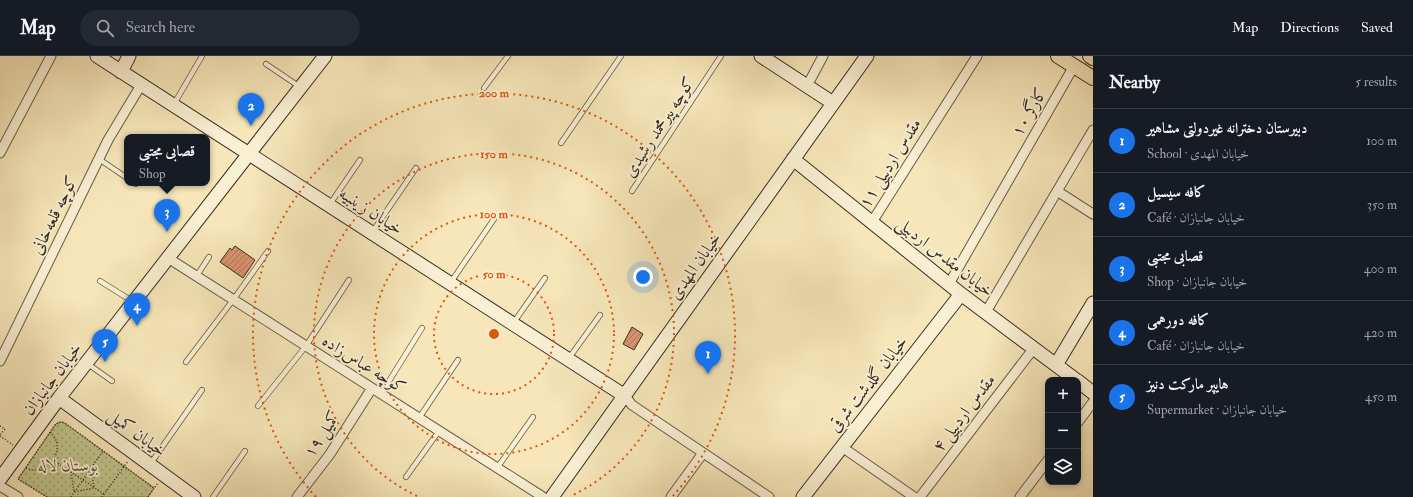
<!DOCTYPE html>
<meta charset="utf-8">
<style>
body{margin:0;font-family:"IM FELL Double Pica",Amiri,serif;background:#242831;color:#f1f3f6}
.controls{position:absolute;right:12px;bottom:12px;display:grid;overflow:hidden;border-radius:8px;box-shadow:0 2px 6px #0003}
.controls button{width:36px;height:36px;display:grid;place-items:center;padding:0;border:0;border-bottom:1px solid #363941;background:#171b24;color:#f1f3f6;font:20px sans-serif}
.you{position:absolute;left:643px;top:221px;width:14px;height:14px;margin:-10px;border:3px solid #fff;border-radius:50%;background:#1a73e8;box-shadow:0 0 0 6px #1a73e833}
.badge{display:grid;place-items:center;width:26px;height:26px;border-radius:50%;background:#1a73e8;color:#fff;font-size:13px;font-weight:700}
.pin{position:absolute;translate:-50% -33px;filter:drop-shadow(0 1px 2px #0008)}
.pin::after{content:'';position:absolute;top:21px;width:14px;height:12px;background:inherit;clip-path:polygon(0 0,100% 0,50% 100%)}
.popup{position:absolute;left:124px;top:78px;width:86px;height:52px;box-sizing:border-box;display:grid;place-content:center;border-radius:8px;background:#171b24;filter:drop-shadow(0 1px 3px #0005);font-size:13px;white-space:nowrap;color:#9ea1a6}
.popup b{font-size:15px;color:#f1f3f6}
.popup::after{content:'';position:absolute;left:50%;top:100%;margin-left:-8px;border:8px solid transparent;border-top-color:#171b24}
.list{margin:0;padding:0;list-style:none}
h2{display:flex;justify-content:space-between;align-items:center;height:52px;margin:0;padding:0 16px;font-size:17px}
h2 small{font-size:13px;font-weight:400;color:#9ea1a6}
.list li{display:grid;grid-template-columns:26px 1fr auto;gap:12px;align-items:center;box-sizing:border-box;height:64px;padding:0 16px;border-top:1px solid #363941}
.list b{display:block;font-size:15px;white-space:nowrap}
.list p{margin:0;font-size:13px;white-space:nowrap;color:#9ea1a6}
.list em{font-size:13px;font-style:normal;color:#9ea1a6}
.icon{flex:none;width:22px;height:22px;fill:none;stroke:currentColor;stroke-width:2;stroke-linecap:round;stroke-linejoin:round}
.map{position:relative;flex:none;width:1093px;height:441px;overflow:hidden}
header{display:flex;align-items:center;gap:24px;box-sizing:border-box;height:56px;padding:0 20px;background:#171b24;border-bottom:1px solid #363941}
header strong{font-size:19px}
nav{display:flex;gap:22px;margin-inline-start:auto;font-size:14px}
.search{width:280px;height:36px;background:#242831;display:flex;align-items:center;gap:10px;box-sizing:border-box;padding:0 14px;border-radius:22px;color:#9ea1a6;font-size:15px}
main{display:flex}
aside{flex:1;background:#171b24}
.map>svg:first-child{display:block}
.park{fill:url(#park-dots);stroke:#7c7858}
.building{fill:url(#building-hatch);stroke:#372d23}
.lines{fill:none;stroke-linecap:round;stroke-linejoin:round}
.lane-casing{stroke:#675b48;stroke-width:6}
.street-casing{stroke:#675b48;stroke-width:11}
.secondary-casing{stroke:#372d23;stroke-width:15}
.primary-casing{stroke:#372d23;stroke-width:16}
.path{stroke:#372d23;stroke-width:1.5;stroke-dasharray:1 2;stroke-linecap:butt}
.lane{stroke:#f9efd2;stroke-width:4.5}
.street{stroke:#f9efd2;stroke-width:9}
.secondary{stroke:#f9efd2;stroke-width:13}
.primary{stroke:#f6e6b9;stroke-width:14}
.ring{fill:none;stroke:#df570d;stroke-width:2;stroke-dasharray:2 4}
.labels{text-anchor:middle;dominant-baseline:central;stroke-width:3.5;stroke-linejoin:round;paint-order:stroke}
.street-label{font-size:17px;fill:#372d23;stroke:#f9efd2}
.park-label{font-size:17px;font-style:italic;fill:#5a533d;stroke:#f9efd2}
.centre{fill:#df570d;stroke:#f9efd2;stroke-width:2}
.ring-label{font-size:12px;text-anchor:middle;font-weight:bold;fill:#df570d;stroke:#f9efd2;stroke-width:3.5;stroke-linejoin:round;paint-order:stroke}
</style>
<header>
<strong>Map</strong>
<div class="search"><svg class="icon" aria-label="search" viewBox="0 0 24 24"><circle cx="10" cy="10" r="6"/><path d="M15 15l6 6"/></svg>Search here</div>
<nav><a>Map</a><a>Directions</a><a>Saved</a></nav>
</header>
<main>
<div class="map">
<svg width="1093" height="441" viewBox="0 0 1093 441">
<defs>
<pattern id="park-dots" width="8" height="8" patternUnits="userSpaceOnUse"><rect width="8" height="8" fill="#c1c48c"/><path d="M2 2h.1M6 6h.1" fill="none" stroke="#9ea072" stroke-width="1.8" stroke-linecap="round"/></pattern>
<pattern id="building-hatch" width="6" height="6" patternUnits="userSpaceOnUse"><rect width="6" height="6" fill="#d9926f"/><path d="M-1 1l2-2M0 6l6-6M5 7l2-2" fill="none" stroke="#b1785b"/></pattern>
</defs>
<rect width="100%" height="100%" fill="#f6e6b9"/>
<filter id="stains"><feTurbulence type="fractalNoise" baseFrequency=".005" numOctaves="4"/><feColorMatrix values="0 0 0 0 .2 0 0 0 0 .09 0 0 0 0 .02 0 0 0 .5 -.17"/></filter>
<radialGradient id="worn" r=".72"><stop offset=".6" stop-color="#630" stop-opacity="0"/><stop offset="1" stop-color="#630" stop-opacity=".3"/></radialGradient>
<!-- park -->
<path class="park" d="M63 366 154 432 148 441H47L18 423 55 369 57 367Z"/>
<!-- building -->
<path class="building" d="M235 190 255 204 243 222 220 206 230 192 232 194Z
M632 271 643 278 634 294 623 288Z"/>
<g class="lines">
<defs>
<path id="lane" d="M266 8 300 31
M484 32 508 0
M174 48 202 0
M561 87 621 0
M99 103 127 122
M134 127 136 128
M632 135 721 0
M330 148 360 104
M373 175 416 112
M196 221 209 201
M100 225 132 245
M451 226 494 163
M514 266 545 222
M569 302 600 259
M186 306 233 244 268 195
M88 308 112 325
M381 338 422 272
M258 350 306 290 349 224
M419 362 458 304
M151 407 202 334
M497 412 533 361
M406 421 439 375
M213 441 245 395"/>
<path id="street" d="M807 30 823 0
M0 97 51 0
M1057 135 1093 158
M872 166 977 0
M168 202 543 441
M949 228 1074 10
M986 256 1093 74
M0 305 108 84 141 29
M625 340 632 349 769 441
M1078 366 1093 346
M842 391 914 441
M0 430 18 441
M297 441 330 398 372 332
M671 441 703 397
M920 441 1034 292
M1020 441 1048 404"/>
<path id="secondary" d="M97 0 625 340
M761 0 833 47
M121 16 129 0
M793 103 961 238 1076 324
M1056 309 1093 247
M1078 325 1093 337
M59 342 194 441
M0 423 59 342 325 0
M552 441 867 0
M803 441 961 238"/>
<path id="primary" d="M1058 0 1093 22
M1090 0 1093 2"/>
</defs>
<!-- lane casing -->
<use href="#lane" class="lane-casing"/>
<!-- street casing -->
<use href="#street" class="street-casing"/>
<!-- secondary casing -->
<use href="#secondary" class="secondary-casing"/>
<!-- primary casing -->
<use href="#primary" class="primary-casing"/>
<!-- path -->
<path class="path" d="M0 370 5 373 0 379
M0 380 13 389
M53 404 104 438
M26 412C47 422 69 392 50 376
M91 412 94 432 74 436 71 416Z
M47 441 18 423 55 369 60 366 65 367 154 432
M71 441 103 395
M102 441 128 405
M148 441 158 427"/>
<!-- lane -->
<use href="#lane" class="lane"/>
<!-- street -->
<use href="#street" class="street"/>
<!-- secondary -->
<use href="#secondary" class="secondary"/>
<!-- primary -->
<use href="#primary" class="primary"/>
</g>
<!-- distance rings -->
<g class="ring">
<circle cx="494" cy="278" r="60"/>
<circle cx="494" cy="278" r="120"/>
<path d="M417 440A180 180 0 1 1 571 440"/>
<path d="M316 441A241 241 0 1 1 672 441"/>
</g>
<g class="labels">
<!-- street labels -->
<g class="street-label">
<text transform="translate(1029 56) rotate(-60)">کارگر ۱۰</text>
<text transform="translate(659 71) rotate(-57)">کوچه پیرمحمد رشیدی</text>
<text transform="translate(890 107) rotate(-58)">مقدس اردبیلی ۱۱</text>
<text transform="translate(371 155) rotate(33)">خیابان زینبیه</text>
<text transform="translate(54 159) rotate(-64)">کوچه قلعه‌خانی</text>
<text transform="translate(945 201) rotate(38)">خیابان مقدس اردبیلی</text>
<text transform="translate(695 210) rotate(-55)">خیابان المهدی</text>
<text transform="translate(364 308) rotate(32)">کوچه عباس‌زاده</text>
<text transform="translate(52 323) rotate(-53)">خیابان جانبازان</text>
<text transform="translate(868 328) rotate(-52)">خیابان گلدشت شرقی</text>
<text transform="translate(964 357) rotate(-53)">مقدس اردبیلی ۴</text>
<text transform="translate(137 377) rotate(36)">خیابان کمیل</text>
<text transform="translate(322 378) rotate(-56)">کمیل ۱۹</text>
</g>
<!-- park labels -->
<g class="park-label">
<text x="68" y="409">بوستان لاله</text>
</g>
</g>
<circle cx="494" cy="278" r="6" class="centre"/>
<g class="ring-label">
<text x="494" y="41">200 m</text>
<text x="494" y="102">150 m</text>
<text x="494" y="162">100 m</text>
<text x="494" y="222">50 m</text>
</g>
<rect width="100%" height="100%" filter="url(#stains)"/>
<rect width="100%" height="100%" fill="url(#worn)"/>
</svg>
<div class="controls">
<button>+</button>
<button>−</button>
<button><svg class="icon" aria-label="layers" viewBox="0 0 24 24"><path d="M12 4l9 5-9 5-9-5zM3 14l9 5 9-5"/></svg></button>
</div>
<div class="you"></div>
<div class="pin badge" style="left:708px;top:318px">1</div>
<div class="pin badge" style="left:251px;top:70px">2</div>
<div class="pin badge" style="left:167px;top:176px">3</div>
<div class="popup"><b>قصابی مجتبی</b>Shop</div>
<div class="pin badge" style="left:137px;top:270px">4</div>
<div class="pin badge" style="left:105px;top:306px">5</div>
</div>
<aside>
<h2>Nearby<small>5 results</small></h2>
<ul class="list">
<li><span class="badge">1</span><div><b>دبیرستان دخترانه غیردولتی مشاهیر</b><p>School · خیابان المهدی</p></div><em>100 m</em></li>
<li><span class="badge">2</span><div><b>کافه سیسیل</b><p>Café · خیابان جانبازان</p></div><em>350 m</em></li>
<li><span class="badge">3</span><div><b>قصابی مجتبی</b><p>Shop · خیابان جانبازان</p></div><em>400 m</em></li>
<li><span class="badge">4</span><div><b>کافه دورهمی</b><p>Café · خیابان جانبازان</p></div><em>420 m</em></li>
<li><span class="badge">5</span><div><b>هایپر مارکت دنیز</b><p>Supermarket · خیابان جانبازان</p></div><em>450 m</em></li>
</ul>
</aside>
</main>
